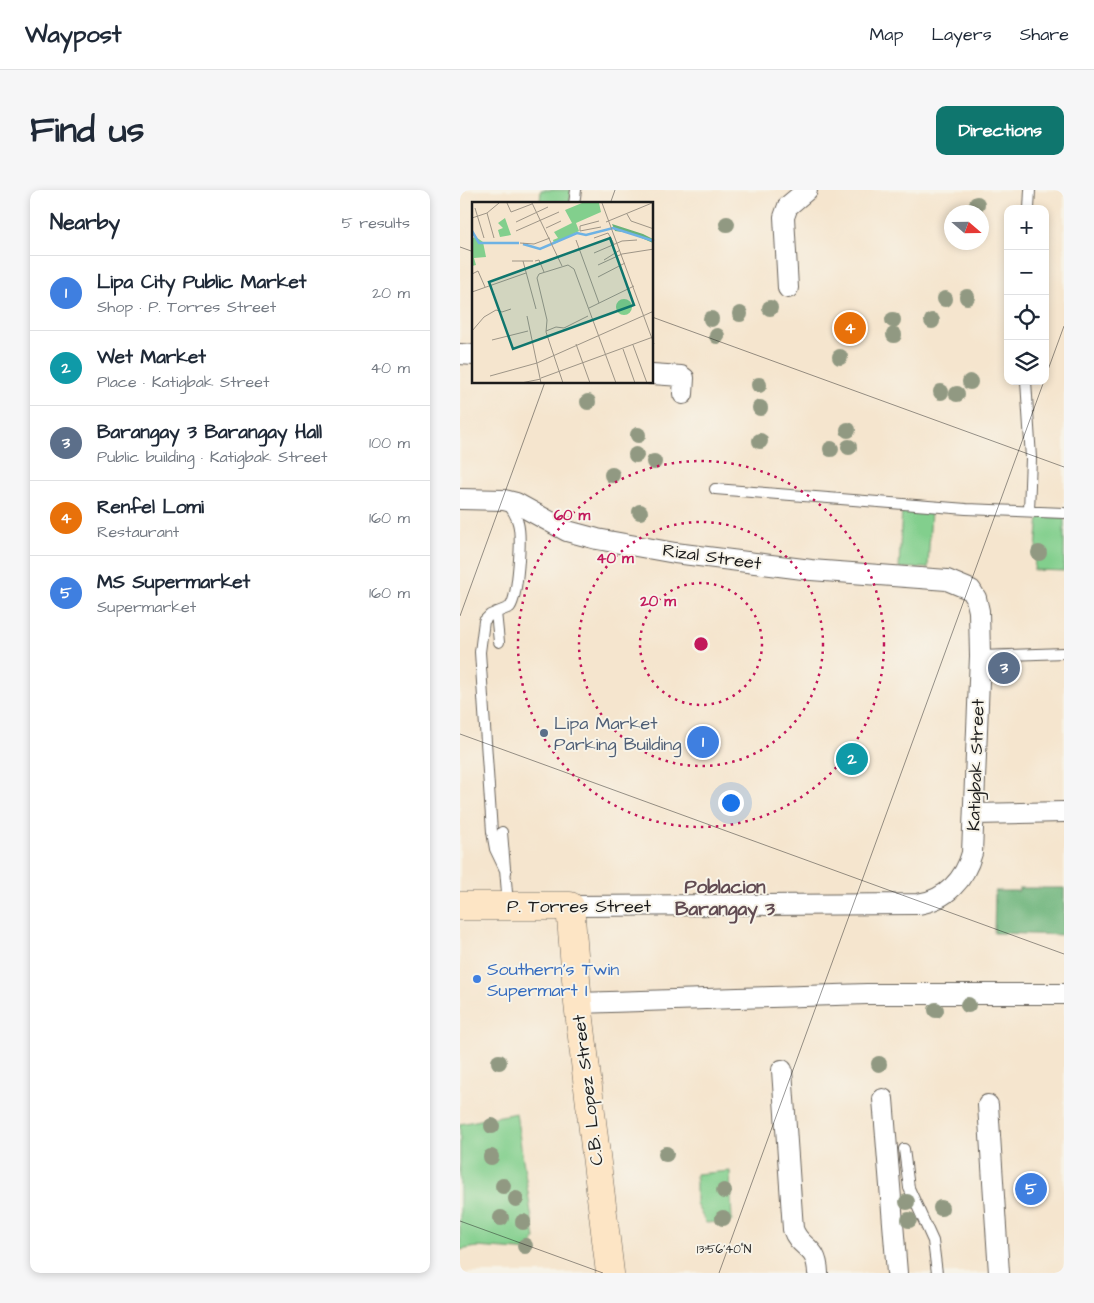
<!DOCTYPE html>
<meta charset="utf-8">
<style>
body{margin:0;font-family:"Architects Daughter",sans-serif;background:#f6f6f7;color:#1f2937}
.controls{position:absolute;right:15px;top:15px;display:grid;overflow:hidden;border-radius:10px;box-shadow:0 2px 8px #0003}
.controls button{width:45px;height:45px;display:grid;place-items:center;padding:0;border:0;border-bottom:1px solid #e0e1e3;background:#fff;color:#1f2937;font:25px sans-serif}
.compass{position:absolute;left:484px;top:15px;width:45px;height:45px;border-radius:50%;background:#fff;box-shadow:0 2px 8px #0003;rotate:110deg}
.you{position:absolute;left:270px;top:612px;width:18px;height:18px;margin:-12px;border:4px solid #fff;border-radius:50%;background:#1a73e8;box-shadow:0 0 0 8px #1a73e833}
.badge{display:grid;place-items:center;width:32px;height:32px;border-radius:50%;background:#0f766e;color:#fff;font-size:16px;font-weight:700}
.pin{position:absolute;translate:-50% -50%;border:2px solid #fff;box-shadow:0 1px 5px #0006}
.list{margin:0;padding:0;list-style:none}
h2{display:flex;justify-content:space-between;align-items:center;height:65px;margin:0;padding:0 20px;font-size:21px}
h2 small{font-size:16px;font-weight:400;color:#747a83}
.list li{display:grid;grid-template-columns:32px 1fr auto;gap:15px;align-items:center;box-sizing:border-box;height:75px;padding:0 20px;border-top:1px solid #e0e1e3}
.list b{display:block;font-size:19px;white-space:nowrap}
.list p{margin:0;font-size:16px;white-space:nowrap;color:#747a83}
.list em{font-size:16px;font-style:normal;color:#747a83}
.icon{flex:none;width:28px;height:28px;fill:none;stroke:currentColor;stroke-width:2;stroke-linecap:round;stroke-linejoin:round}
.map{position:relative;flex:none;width:604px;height:1083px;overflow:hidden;border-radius:10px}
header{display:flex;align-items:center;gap:30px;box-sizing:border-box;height:70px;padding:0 25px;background:#fff;border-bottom:1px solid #e0e1e3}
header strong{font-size:24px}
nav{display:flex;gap:28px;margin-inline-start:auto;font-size:18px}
.intro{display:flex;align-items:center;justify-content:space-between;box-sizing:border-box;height:120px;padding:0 30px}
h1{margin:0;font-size:35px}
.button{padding:12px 22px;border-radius:10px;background:#0f766e;color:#fff;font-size:18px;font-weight:700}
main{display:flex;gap:30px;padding:0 30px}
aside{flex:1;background:#fff;border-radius:10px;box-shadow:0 2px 8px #0003}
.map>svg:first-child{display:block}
.green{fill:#82cf8d;stroke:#4f7654}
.forest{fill:#69b278;stroke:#42674a}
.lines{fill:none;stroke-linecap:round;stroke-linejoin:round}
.lane-casing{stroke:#68625a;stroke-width:12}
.street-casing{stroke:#68625a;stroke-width:22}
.secondary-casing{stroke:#68625a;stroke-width:29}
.lane{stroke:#fff;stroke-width:10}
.street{stroke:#fff;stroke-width:20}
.secondary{stroke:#fde5c5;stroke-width:28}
.tree{fill:#919982}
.ticks{fill:none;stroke:#1c1c1c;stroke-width:1;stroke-opacity:0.45}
.ring{fill:none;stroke:#c2185b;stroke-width:2.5;stroke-dasharray:2.5 5}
.service-dot{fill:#5c6f8a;stroke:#f7f3e8;stroke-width:2}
.shop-dot{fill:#3f7fe0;stroke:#f7f3e8;stroke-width:2}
.labels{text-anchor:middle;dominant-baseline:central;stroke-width:4;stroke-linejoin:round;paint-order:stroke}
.street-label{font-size:18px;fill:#1c1c1c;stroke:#f7f3e8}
.service-label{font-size:18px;fill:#4e5e75;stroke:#f7f3e8;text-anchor:start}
.shop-label{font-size:18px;fill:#366cbe;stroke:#f7f3e8;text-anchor:start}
.neighbourhood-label{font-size:19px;font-weight:bold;fill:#614b52;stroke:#f7f3e8}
.inset-river{fill:none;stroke:#6eb2e4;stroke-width:2.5}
.inset-road{fill:none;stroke:#9e9587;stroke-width:1}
.view{fill:#0f766e;fill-opacity:0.15;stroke:#0f766e;stroke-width:2.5}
.inset-edge{fill:none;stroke:#1c1c1c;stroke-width:2.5}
.ticks-label{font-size:12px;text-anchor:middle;fill:#1c1c1c;stroke:#f7f3e8;stroke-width:4;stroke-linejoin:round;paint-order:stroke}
.centre{fill:#c2185b;stroke:#f7f3e8;stroke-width:2.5}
.ring-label{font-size:15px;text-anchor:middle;font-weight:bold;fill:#c2185b;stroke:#f7f3e8;stroke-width:4;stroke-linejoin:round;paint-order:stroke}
</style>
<header>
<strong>Waypost</strong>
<nav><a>Map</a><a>Layers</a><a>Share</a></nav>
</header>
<div class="intro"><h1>Find us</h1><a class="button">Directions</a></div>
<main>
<aside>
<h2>Nearby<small>5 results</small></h2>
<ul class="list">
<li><span class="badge" style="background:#3f7fe0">1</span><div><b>Lipa City Public Market</b><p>Shop · P. Torres Street</p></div><em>20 m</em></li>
<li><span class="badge" style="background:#0f9aa8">2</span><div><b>Wet Market</b><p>Place · Katigbak Street</p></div><em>40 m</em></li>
<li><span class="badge" style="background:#5c6f8a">3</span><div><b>Barangay 3 Barangay Hall</b><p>Public building · Katigbak Street</p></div><em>100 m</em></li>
<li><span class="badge" style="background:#e8710a">4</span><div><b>Renfel Lomi</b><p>Restaurant</p></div><em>160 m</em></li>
<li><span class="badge" style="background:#3f7fe0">5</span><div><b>MS Supermarket</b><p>Supermarket</p></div><em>160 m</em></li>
</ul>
</aside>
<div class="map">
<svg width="604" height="1083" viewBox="0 0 604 1083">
<rect width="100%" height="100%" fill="#f7f3e8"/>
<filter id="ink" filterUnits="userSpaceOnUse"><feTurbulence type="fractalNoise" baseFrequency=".02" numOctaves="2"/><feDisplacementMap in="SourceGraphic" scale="10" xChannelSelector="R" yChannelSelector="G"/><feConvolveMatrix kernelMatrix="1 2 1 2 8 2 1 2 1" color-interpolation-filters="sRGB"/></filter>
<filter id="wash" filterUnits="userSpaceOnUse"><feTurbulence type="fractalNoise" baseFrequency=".0096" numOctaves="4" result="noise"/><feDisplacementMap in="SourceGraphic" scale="20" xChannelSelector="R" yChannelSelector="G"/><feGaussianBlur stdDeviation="1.12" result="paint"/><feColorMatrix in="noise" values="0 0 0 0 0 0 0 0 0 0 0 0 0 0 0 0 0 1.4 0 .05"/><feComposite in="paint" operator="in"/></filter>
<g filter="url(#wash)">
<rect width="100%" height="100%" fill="#f5e5ce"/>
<!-- green -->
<path class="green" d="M81 0H111L110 14 80 13Z
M442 317 471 319 468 378H439Z
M579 326 604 327V381L574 380Z
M56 923 75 1049 73 1050V1061L17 1057 0 1060V934Z
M270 981 272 1031 246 1033 236 1014V984Z"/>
<!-- forest -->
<path class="forest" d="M559 698H604V745L534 743 535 701H559Z"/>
</g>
<g filter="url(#ink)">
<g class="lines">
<defs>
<path id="lane" d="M114 14 116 0
M569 19 570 0
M566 191 571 268 569 321
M255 299 506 319 604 323
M36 422 39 452
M520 466 604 463
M42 642 48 715
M46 682 35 659 32 642 20 462 24 431 30 425 50 417C58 406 62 347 58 333 56 325 52 319 47 313
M444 959 449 998 473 1051 477 1083"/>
<path id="street" d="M328 98 324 27 328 16 347 0
M0 164 14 165
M192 184 221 186 224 188 223 204
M0 309 44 310 56 313 107 341 137 349 215 363 351 380 487 390 511 400 516 408 519 421 520 466 512 663C505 689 486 710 458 714L110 716
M514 624 604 622
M118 813 407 804H604
M322 880 333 1039C340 1060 357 1054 358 1083
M423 909 437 1083
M528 915 539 1083"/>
<path id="secondary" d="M0 716H110L118 813 150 1083"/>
</defs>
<!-- lane casing -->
<use href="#lane" class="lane-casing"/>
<!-- street casing -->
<use href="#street" class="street-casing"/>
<!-- secondary casing -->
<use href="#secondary" class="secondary-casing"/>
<!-- lane -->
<use href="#lane" class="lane"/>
<!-- street -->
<use href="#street" class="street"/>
<!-- secondary -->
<use href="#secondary" class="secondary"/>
</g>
<!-- trees -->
<g class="tree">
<circle cx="517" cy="14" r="8"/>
<circle cx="267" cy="34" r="8"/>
<circle cx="507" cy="107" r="8"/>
<circle cx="485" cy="109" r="8"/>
<circle cx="310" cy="118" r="8"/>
<circle cx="280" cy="124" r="8"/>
<circle cx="251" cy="129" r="8"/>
<circle cx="433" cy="130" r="8"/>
<circle cx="472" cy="131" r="8"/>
<circle cx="434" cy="145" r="8"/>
<circle cx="257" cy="146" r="8"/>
<circle cx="380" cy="167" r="8"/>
<circle cx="510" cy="192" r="8"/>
<circle cx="299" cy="195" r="8"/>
<circle cx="481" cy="202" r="8"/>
<circle cx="497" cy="204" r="8"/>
<circle cx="128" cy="212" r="8"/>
<circle cx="300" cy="218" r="8"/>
<circle cx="388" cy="240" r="8"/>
<circle cx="178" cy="245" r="8"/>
<circle cx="300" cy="251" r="8"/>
<circle cx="389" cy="257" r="8"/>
<circle cx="371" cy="259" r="8"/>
<circle cx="176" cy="265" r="8"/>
<circle cx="194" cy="272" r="8"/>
<circle cx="152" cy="285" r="8"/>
<circle cx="180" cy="322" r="8"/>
<circle cx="579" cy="363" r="8"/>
<circle cx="508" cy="815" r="8"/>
<circle cx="476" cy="820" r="8"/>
<circle cx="39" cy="872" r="8"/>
<circle cx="419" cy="874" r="8"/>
<circle cx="32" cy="936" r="8"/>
<circle cx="206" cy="964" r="8"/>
<circle cx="31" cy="967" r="8"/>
<circle cx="43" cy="996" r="8"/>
<circle cx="264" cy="1001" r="8"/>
<circle cx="56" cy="1009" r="8"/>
<circle cx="447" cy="1012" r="8"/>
<circle cx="481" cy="1018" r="8"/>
<circle cx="41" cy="1028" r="8"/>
<circle cx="263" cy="1028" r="8"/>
<circle cx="449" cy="1030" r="8"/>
<circle cx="63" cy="1032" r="8"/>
<circle cx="65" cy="1056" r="8"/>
</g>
</g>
<!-- ticks -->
<path class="ticks" d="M150 14 155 0M0 57 14 62M192 127 604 277M585 188 604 136M0 426 85 192M0 544 604 764M0 1031 143 1083M259 1083 584 191"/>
<!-- distance rings -->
<g class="ring">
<circle cx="241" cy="454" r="61"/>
<circle cx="241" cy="454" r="122"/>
<circle cx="241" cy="454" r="183"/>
</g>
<!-- markers -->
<circle class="service-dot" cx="84" cy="543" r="5"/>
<circle class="shop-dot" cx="17" cy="789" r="5"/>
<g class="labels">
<!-- street labels -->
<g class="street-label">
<text transform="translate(252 367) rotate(8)">Rizal Street</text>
<text transform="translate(516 575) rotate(-88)">Katigbak Street</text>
<text x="119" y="716">P. Torres Street</text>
<text transform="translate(128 900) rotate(-97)">C.B. Lopez Street</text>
</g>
<!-- service labels -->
<g class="service-label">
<text x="94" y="533">Lipa Market<tspan x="94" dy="21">Parking Building</tspan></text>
</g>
<!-- shop labels -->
<g class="shop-label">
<text x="27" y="779">Southern's Twin<tspan x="27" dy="21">Supermart I</tspan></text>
</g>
<!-- neighbourhood labels -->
<g class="neighbourhood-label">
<text x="265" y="697">Poblacion<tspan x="265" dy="22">Barangay 3</tspan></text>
</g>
</g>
<!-- overview -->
<g transform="translate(12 12)">
<rect width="181" height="181" fill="#f5e5ce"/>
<path d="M110 1H127L129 10 104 21 107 29 82 42 81 38 86 36 82 30 100 21 93 8ZM33 16 39 33 28 35 26 28 31 26 26 21ZM4 35 11 40 14 55 2 56 4 63 0 64V36ZM144 105a8 8 0 1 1 16 0a8 8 0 1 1-16 0Z" fill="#82cf8d"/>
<path d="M140 22 171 32 181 37V41L158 31 143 29Z" fill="#69b278"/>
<path class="inset-river" d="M0 29 7 41H47M51 42 68 47 105 31 114 33 141 26 182 39"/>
<path class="inset-road" d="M35 1 39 10 60 2M60 1 90 64M130 1 182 142M3 6 12 36M155 12 159 19 182 27M0 16 15 11M127 19 108 24V29L129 25M44 20 76 5M134 20 180 1M74 26 89 19M44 29 87 10M22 36 15 11 27 1M122 36 136 31 142 42M104 38 127 101M48 41 62 42 78 36M122 51 150 39 165 38M132 58 148 48M40 59H61M51 59 64 107M63 59 67 58 72 70M126 63 150 52 182 47M0 72 6 69 13 85M126 75 153 61M0 90 54 71M117 106 162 84M55 114 69 181M0 129 12 115 24 108 30 110 39 107M74 129 84 125 92 126 116 114M20 138 56 129M104 142 118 181M161 143 175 181M151 147 163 181M18 174 65 161 182 109M69 176 181 135M49 181 69 177M91 181 74 130 75 118 65 76 67 72 96 63 102 67 144 181"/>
<path class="view" d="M138 36 162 103 41 147 17 80Z"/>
<rect width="181" height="181" class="inset-edge"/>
</g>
<g class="ticks-label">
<text x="264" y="1063">13°56'40"N</text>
</g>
<circle cx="241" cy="454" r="8" class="centre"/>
<g class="ring-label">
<text x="112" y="330">60 m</text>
<text x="155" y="373">40 m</text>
<text x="198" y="416">20 m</text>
</g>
</svg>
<div class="controls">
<button>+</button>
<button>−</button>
<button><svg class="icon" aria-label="locate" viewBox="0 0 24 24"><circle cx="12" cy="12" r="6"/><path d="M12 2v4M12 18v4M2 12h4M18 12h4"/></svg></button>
<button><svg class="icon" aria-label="layers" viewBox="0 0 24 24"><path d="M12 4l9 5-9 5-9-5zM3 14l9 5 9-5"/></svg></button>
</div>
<svg class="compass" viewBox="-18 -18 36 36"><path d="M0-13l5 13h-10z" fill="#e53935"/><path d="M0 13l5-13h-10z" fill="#747a83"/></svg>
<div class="you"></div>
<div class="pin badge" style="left:243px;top:552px;background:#3f7fe0">1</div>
<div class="pin badge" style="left:392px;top:569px;background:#0f9aa8">2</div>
<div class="pin badge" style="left:544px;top:478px;background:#5c6f8a">3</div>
<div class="pin badge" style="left:390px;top:138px;background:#e8710a">4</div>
<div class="pin badge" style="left:571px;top:999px;background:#3f7fe0">5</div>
</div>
</main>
